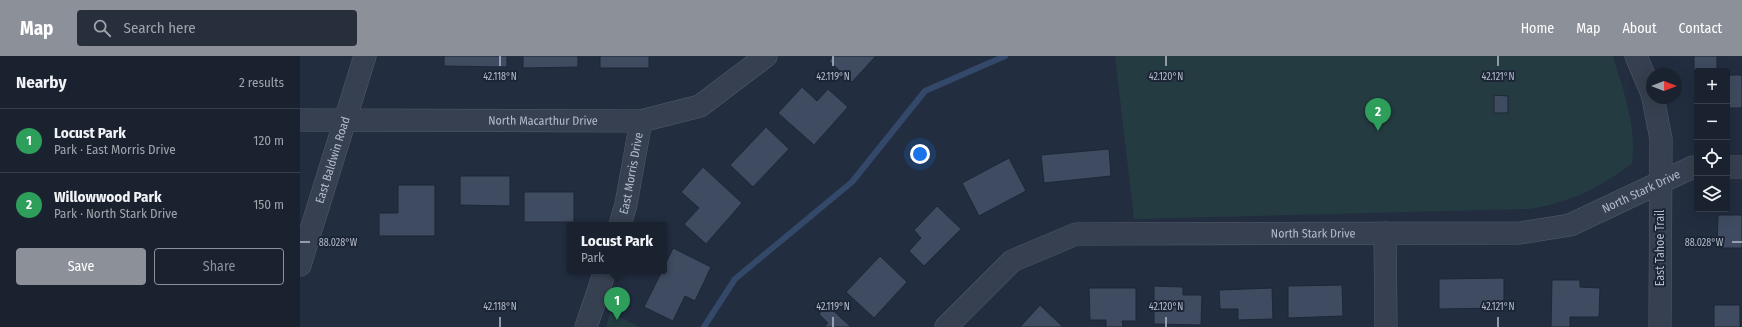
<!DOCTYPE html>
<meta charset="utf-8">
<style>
body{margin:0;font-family:"Fira Sans Condensed",sans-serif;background:#272f3c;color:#f1f3f6}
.controls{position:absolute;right:12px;top:12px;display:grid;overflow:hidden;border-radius:4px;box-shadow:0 4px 16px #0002}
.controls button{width:36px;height:36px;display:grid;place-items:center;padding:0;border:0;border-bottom:1px solid #383f4c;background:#1a2230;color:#f1f3f6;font:20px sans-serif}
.compass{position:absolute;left:1346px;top:12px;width:36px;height:36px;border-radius:50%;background:#1a2230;box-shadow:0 4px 16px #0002;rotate:90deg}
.you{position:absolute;left:620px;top:98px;width:14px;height:14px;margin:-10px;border:3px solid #fff;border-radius:50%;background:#1a73e8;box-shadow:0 0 0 6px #1a73e833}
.badge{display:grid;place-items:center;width:26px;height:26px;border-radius:50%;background:#8c9099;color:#fff;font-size:13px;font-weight:700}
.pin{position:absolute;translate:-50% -33px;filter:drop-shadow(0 1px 2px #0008)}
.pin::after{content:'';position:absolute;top:21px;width:14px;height:12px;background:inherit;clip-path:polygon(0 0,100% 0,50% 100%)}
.popup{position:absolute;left:267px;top:166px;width:100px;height:52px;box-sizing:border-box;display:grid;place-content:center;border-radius:4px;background:#1a2230;filter:drop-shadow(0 1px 3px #0005);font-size:13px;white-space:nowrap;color:#9fa4ab}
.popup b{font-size:15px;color:#f1f3f6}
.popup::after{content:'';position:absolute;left:50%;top:100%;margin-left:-8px;border:8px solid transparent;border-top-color:#1a2230}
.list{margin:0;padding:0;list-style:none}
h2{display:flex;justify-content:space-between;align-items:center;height:52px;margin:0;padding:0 16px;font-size:17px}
h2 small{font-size:13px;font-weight:400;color:#9fa4ab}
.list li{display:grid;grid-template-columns:26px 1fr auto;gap:12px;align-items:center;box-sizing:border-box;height:64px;padding:0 16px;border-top:1px solid #383f4c}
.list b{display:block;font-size:15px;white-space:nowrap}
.list p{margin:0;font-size:13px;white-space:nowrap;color:#9fa4ab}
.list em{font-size:13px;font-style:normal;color:#9fa4ab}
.actions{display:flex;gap:8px;padding:12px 16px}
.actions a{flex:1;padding:9px 0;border:1px solid #8c9099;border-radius:4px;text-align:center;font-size:14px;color:#8c9099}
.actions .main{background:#8c9099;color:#fff}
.icon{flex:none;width:22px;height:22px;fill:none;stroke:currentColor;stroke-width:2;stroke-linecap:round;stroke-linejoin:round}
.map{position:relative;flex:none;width:1442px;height:271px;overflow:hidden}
header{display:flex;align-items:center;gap:24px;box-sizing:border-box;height:56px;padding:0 20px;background:#8c9099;color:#fff}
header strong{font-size:19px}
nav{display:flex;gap:22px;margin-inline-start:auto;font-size:14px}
.search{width:280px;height:36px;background:#272f3c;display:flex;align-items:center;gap:10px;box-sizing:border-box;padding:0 14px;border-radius:4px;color:#9fa4ab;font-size:15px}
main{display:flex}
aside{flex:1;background:#1a2230}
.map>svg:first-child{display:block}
.green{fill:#243c41}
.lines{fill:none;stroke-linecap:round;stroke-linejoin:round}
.stream{stroke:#344869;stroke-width:6}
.building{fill:#3e4b60;stroke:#1e2737}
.minor-casing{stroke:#525b6b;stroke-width:23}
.minor{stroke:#374050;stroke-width:22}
.ticks{fill:none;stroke:#b3bbcb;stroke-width:1.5}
.labels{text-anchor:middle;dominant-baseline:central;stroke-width:4;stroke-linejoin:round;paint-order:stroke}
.street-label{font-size:12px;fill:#b3bbcb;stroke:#1c2535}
.ticks-label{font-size:10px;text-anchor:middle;fill:#b3bbcb;stroke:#1c2535;stroke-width:4;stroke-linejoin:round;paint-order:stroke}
</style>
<header>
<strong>Map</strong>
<div class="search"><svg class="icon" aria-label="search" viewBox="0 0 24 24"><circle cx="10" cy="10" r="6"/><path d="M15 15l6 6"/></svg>Search here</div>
<nav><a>Home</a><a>Map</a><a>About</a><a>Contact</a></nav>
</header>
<main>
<aside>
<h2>Nearby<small>2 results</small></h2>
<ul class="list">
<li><span class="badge" style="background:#2e9e5b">1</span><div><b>Locust Park</b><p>Park · East Morris Drive</p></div><em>120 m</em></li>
<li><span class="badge" style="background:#2e9e5b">2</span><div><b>Willowwood Park</b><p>Park · North Stark Drive</p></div><em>150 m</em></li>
</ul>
<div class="actions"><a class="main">Save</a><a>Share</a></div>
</aside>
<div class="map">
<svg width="1442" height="271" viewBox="0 0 1442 271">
<rect width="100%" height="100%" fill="#222d40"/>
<!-- green -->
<path class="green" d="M815 0H1313C1323 33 1337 72 1332 107 1302 131 1267 148 1228 153L834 163Z
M310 257H311L340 271H306Z"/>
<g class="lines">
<!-- stream -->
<path class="stream" d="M404 271 435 223 552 126 625 35 705 0"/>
</g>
<!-- building -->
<path class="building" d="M144 0H207V11L144 10Z
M223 0H278V11L223 12Z
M300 0H349V12H300Z
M533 0H576L552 26 529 5Z
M1394 0H1417V15H1397V16H1394Z
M1427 19H1442V52H1427Z
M502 31 517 45 528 33 548 51 514 89 478 57Z
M1194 39 1208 40V57H1194Z
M466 71 489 93 453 131 430 109Z
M809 93 811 120 744 127 741 99Z
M709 102 726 135 679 160 662 127Z
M403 111 442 147 406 188 384 168 399 152 381 136Z
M160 120H210V150L160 149Z
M98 129H135V180H79V157H98Z
M224 136H274V166H224Z
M637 150 661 173 624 210 609 195 621 182 614 174Z
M1418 159H1442V192H1417Z
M373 192 411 211 395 245 385 240 373 265 344 251 362 215H364V211Z
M580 200 607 226 574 262 546 236Z
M1204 222V252L1139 253V223Z
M1252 224H1280V231L1300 232 1299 261H1270V271H1251Z
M1042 229 1043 260 988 262V230Z
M854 230 883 231V239H902L901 269 854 268Z
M789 232H836V265H822L823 271H806V264H790Z
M972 232 973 263 938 264V253H920L919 234Z
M527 249 551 271H524L528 267 519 258Z
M740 249 763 271H720Z
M1414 249H1440V271H1414Z"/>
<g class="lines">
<defs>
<g id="minor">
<path d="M1336 0 1352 38"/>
<path d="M1353 42 1361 83 1360 271"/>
<path id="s1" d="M0 64 341 65 400 50 466 0"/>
<path d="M1427 111H1442"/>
<path id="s2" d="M320 169 326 148 341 65"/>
<path d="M1085 177 1086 271"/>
<path id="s3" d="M0 209 65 0"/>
<path d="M286 271 305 215"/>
<path id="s4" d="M646 271 712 205 776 178 1220 177 1270 169 1393 111H1397"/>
</g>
</defs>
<!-- minor casing -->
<use href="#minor" class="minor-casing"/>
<!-- minor -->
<use href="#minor" class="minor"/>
</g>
<!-- ticks -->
<path class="ticks" d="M200 0V10M533 0V10M866 0V10M1198 0V10M0 186H10M1432 186H1442M200 261V271M533 261V271M866 261V271M1198 261V271"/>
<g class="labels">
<!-- street labels -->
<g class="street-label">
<text stroke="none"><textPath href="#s1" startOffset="243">North Macarthur Drive</textPath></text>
<text stroke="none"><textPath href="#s3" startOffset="110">East Baldwin Road</textPath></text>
<text stroke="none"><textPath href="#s2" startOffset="53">East Morris Drive</textPath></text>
<text stroke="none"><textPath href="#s4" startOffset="736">North Stark Drive</textPath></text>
<text stroke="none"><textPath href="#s4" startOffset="400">North Stark Drive</textPath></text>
<text transform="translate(1360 192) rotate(-90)">East Tahoe Trail</text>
</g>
</g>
<g class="ticks-label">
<text x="200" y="24">42.118°N</text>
<text x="533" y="24">42.119°N</text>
<text x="866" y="24">42.120°N</text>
<text x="1198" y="24">42.121°N</text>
<text x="1404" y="190">88.028°W</text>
<text x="38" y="190">88.028°W</text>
<text x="200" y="254">42.118°N</text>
<text x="533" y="254">42.119°N</text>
<text x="866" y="254">42.120°N</text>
<text x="1198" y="254">42.121°N</text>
</g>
</svg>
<div class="controls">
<button>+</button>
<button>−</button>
<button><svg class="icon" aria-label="locate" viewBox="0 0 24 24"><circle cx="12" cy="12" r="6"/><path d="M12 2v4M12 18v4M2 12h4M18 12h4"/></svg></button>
<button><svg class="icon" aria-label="layers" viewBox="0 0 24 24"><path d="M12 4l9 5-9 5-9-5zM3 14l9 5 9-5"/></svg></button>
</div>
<svg class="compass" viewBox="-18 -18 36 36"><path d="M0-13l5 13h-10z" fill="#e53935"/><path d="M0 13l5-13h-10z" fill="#9fa4ab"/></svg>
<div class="you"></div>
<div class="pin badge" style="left:317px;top:264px;background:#2e9e5b">1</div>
<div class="popup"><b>Locust Park</b>Park</div>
<div class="pin badge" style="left:1078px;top:75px;background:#2e9e5b">2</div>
</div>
</main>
